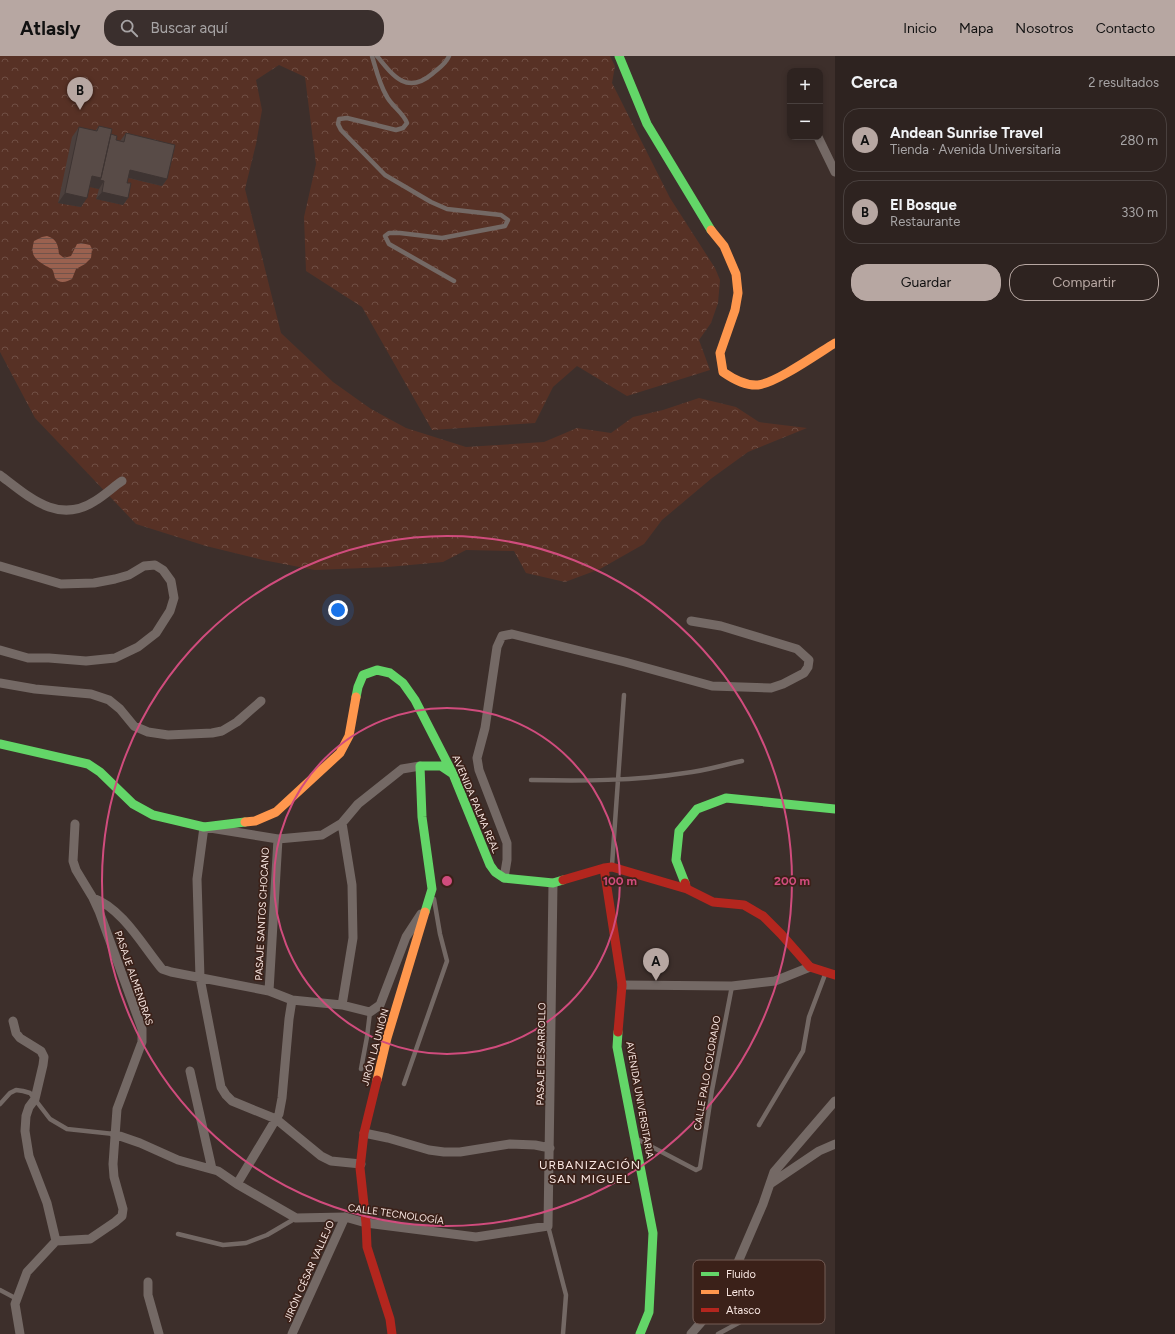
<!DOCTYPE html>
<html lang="es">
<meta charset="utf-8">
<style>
body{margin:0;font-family:Figtree,sans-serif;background:#3a2f2d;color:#f1f3f6}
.controls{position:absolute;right:12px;top:12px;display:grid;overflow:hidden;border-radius:8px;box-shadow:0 2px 6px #0003}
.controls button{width:36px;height:36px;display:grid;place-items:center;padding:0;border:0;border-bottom:1px solid #49403e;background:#2e2320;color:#f1f3f6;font:20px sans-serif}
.you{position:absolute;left:338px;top:554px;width:14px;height:14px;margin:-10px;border:3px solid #fff;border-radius:50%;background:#1a73e8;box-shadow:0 0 0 6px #1a73e833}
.badge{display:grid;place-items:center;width:26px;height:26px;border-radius:50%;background:#b7a7a2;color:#111;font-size:13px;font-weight:700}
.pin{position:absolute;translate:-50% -33px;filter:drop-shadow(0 1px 2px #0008)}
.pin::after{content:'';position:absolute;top:21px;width:14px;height:12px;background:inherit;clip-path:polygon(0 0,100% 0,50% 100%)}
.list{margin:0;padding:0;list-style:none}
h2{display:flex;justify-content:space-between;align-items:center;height:52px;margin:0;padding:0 16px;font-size:17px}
h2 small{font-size:13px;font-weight:400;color:#a7a4a5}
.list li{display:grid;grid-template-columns:26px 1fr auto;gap:12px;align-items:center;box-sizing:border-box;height:64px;margin:0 8px 8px;padding:0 8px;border:1px solid #49403e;border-radius:16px}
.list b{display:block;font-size:15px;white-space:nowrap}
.list p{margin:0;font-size:13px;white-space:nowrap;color:#a7a4a5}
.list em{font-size:13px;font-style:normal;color:#a7a4a5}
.actions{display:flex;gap:8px;padding:12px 16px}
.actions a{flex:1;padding:9px 0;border:1px solid #b7a7a2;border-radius:16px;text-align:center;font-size:14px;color:#b7a7a2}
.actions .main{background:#b7a7a2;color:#111}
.icon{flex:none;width:22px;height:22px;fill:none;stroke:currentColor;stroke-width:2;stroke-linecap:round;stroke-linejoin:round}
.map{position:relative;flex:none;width:835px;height:1278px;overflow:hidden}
header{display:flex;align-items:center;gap:24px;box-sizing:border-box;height:56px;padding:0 20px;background:#b7a7a2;color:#111}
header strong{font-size:19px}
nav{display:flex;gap:22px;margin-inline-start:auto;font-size:14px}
.search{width:280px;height:36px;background:#3a2f2d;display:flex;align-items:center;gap:10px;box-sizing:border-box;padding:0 14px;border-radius:16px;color:#a7a4a5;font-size:15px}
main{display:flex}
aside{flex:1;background:#2e2320}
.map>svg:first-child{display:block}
.forest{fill:url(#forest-crowns)}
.water{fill:url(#water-rules)}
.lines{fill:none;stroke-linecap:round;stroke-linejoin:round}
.lane{stroke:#746965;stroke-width:4.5}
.street{stroke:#746965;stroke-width:9}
.fast{stroke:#63d668;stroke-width:9}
.slow{stroke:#ff974d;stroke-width:9}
.jam{stroke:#b3261e;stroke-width:9}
.wall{fill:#4c403d}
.shaded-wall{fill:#3e3432}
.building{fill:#584b47;stroke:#3e3432}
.ring{fill:none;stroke:#d04c7d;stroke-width:2}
.labels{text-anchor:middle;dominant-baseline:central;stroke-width:3.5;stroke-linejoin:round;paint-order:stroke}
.street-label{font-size:10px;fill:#f9e7e2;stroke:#3b2119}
.quarter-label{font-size:12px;letter-spacing:1px;fill:#f9e7e2;stroke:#3b2119}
.key{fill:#3b2119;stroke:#745c55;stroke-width:1}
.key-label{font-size:11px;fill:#f9e7e2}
.centre{fill:#d04c7d;stroke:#3b2119;stroke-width:2}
.ring-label{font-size:12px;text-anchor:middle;font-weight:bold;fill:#d04c7d;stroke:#3b2119;stroke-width:3.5;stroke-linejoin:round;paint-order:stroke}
</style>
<header>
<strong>Atlasly</strong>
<div class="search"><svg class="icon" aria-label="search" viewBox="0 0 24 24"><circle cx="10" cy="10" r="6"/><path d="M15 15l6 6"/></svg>Buscar aquí</div>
<nav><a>Inicio</a><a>Mapa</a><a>Nosotros</a><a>Contacto</a></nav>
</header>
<main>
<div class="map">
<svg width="835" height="1278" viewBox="0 0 835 1278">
<defs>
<pattern id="forest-crowns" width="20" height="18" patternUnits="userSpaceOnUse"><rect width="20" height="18" fill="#573125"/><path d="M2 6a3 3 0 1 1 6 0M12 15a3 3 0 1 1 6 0" fill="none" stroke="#704f44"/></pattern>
<pattern id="water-rules" width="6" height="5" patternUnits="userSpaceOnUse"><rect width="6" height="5" fill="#9a614f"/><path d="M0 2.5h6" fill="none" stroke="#72534a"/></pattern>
</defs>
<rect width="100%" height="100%" fill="#3d2f2b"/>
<!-- forest -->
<path class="forest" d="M0 0H610L615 10 612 27 670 142 715 212 720 224 718 247 711 267 699 284 710 314 627 340 577 310 553 331 535 367 432 374 362 251 306 215 304 161 316 108 305 21 279 9 256 24 262 54 256 88 245 133 281 277 333 326 371 353 406 372 466 391 544 386 577 372 611 377 633 361 663 354 699 342 736 351 759 366 807 372 748 396 712 422 662 464 644 488 600 513 565 526 526 517 514 495 466 494 443 506 388 511 315 514 263 504 206 490 136 468 35 362 0 296Z"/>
<!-- water -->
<path class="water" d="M47 180C57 183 58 189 59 198L64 202 71 200 77 188 81 187 90 189 92 193 91 202 85 208 76 213 72 223C67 226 59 228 55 222 54 219 54 216 52 213 51 213 47 210 46 210 35 203 30 200 34 185L42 181Z"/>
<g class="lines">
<!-- lane -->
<path class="lane" d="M372 0C376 13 379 27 386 39 391 50 403 56 407 67L403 72 396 74 347 62 339 63 338 68 341 74 385 119 431 146 447 153 501 159 508 164 505 170 442 182 400 177H389L385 180 389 188 454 225
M377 0C393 20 407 39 432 18 439 12 446 8 449 0
M531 724C582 725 634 725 685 717 704 715 723 709 742 705
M612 809 624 639
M361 1013 367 981 370 956
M404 1028 447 905 440 878 434 843
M0 1048 10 1037 16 1034 23 1035 30 1037 50 1063 67 1073 114 1078
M759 1069 803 995 809 961 826 916
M637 1083 696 1114 700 1112 712 1034 732 930
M548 1170 566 1239 563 1278
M178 1178 223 1189 246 1187 267 1179 296 1162
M0 1234 17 1243
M718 1278 744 1264"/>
<!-- street -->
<path class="street" d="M818 81 835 116
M0 419C29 441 58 469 95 445 105 439 113 431 122 425
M0 510 61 528 94 527 115 523 129 519 144 510 155 509 163 514 171 525 174 542 170 555 156 577 138 591 115 602 86 605 49 602H28L0 594
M0 627 35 633 91 638 109 644 120 653 134 670 148 676 168 679 212 677 222 675 237 666 261 645
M342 767 352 829 353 882 342 949
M504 822 507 804V787L479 714 477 702 485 672 497 591 502 580 512 578 625 606 712 630 771 632 783 628 804 617 808 611 809 604 797 593 721 570 691 565
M93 842C122 852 143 890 162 913L171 916 269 935 292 944 342 949 370 956 380 949 406 881 421 858
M622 929 732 930 775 925 810 911
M269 935 278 783
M13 965 16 977 20 982 41 995 44 1001 43 1009 35 1043 29 1051 26 1060 25 1075 29 1100 47 1147 56 1185
M190 1015 212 1113
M364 1077 388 1082 429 1094 444 1096H460L510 1088 535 1089 550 1092
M114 1078 140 1087 178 1104 218 1115 237 1128 296 1162 345 1161 366 1167 476 1181 548 1170 553 827
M361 1108 331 1105 321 1100 276 1063 232 1045 226 1039 221 1031 200 922 197 823 204 771 278 783 322 779 342 767 358 748 402 713 420 710
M237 1128 279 1058 282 1042 289 963 292 944
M770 1128 819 1095 835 1088
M56 1185 90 1183 115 1166 122 1160 123 1153 114 1121 113 1108 117 1053 142 986V973L99 855 93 842 76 814 73 805 75 768
M148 1226V1239L159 1278
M20 1278 15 1248 27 1216 56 1185
M292 1278 345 1161
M691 1278 723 1241 763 1148 774 1116 835 1045"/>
<!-- fast -->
<path class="fast" d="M619 0 647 68 711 174
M356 641 358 631 363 619 377 614 390 617 403 627 415 644 453 718 490 809 495 816 504 822 553 827 563 824
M0 688 88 708 100 716 133 748 153 759 204 771 245 766
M685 827 676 804 679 775 697 753 726 742 835 753
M425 856 432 833 422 761 420 710H441L453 718
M618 976 617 991 653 1177 649 1256 640 1278"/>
<!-- slow -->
<path class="slow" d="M711 174 724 190 736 218 738 237 735 254 720 297 723 316C733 323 745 330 758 329 776 327 817 298 835 287
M245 766 255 765 276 756 340 697 349 680 356 641
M377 1024 387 982 425 856"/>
<!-- jam -->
<path class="jam" d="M604 812 622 929 618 976
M563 824 604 812 612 811 687 833
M685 827 687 833 713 846 744 849 763 860 781 878 810 911 835 919
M377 1024 364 1077 360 1112 366 1167 367 1191 390 1263 392 1278"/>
</g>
<!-- wall -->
<path class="wall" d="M99 70 111 78 116 84 120 85 126 77 167 123 162 130 128 122 127 127 128 142 123 149 96 143 99 133 90 131 81 151 58 147 72 81 79 71 95 75Z"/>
<!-- shaded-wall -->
<path class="shaded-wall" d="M130 114 167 123 162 130 125 121Z
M92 120 101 122 104 125 99 133 85 130Z
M102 136 128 142 123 149 96 143Z
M65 137 87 142 81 151 58 147Z"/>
<!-- building -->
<path class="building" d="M99 70 112 73 101 122 92 120 87 142 65 137 79 71 97 75Z
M126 77 175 89 167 123 130 114 127 127H131L128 142 102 136 104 125 100 124 101 122 111 78 117 80 116 84 124 86Z"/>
<!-- distance rings -->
<g class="ring">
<circle cx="447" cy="825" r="173"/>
<circle cx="447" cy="825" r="345"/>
</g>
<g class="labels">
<!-- street labels -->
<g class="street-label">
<text transform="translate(476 748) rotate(67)">AVENIDA PALMA REAL</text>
<text transform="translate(262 858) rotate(-87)">PASAJE SANTOS CHOCANO</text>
<text transform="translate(134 922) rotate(71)">PASAJE ALMENDRAS</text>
<text transform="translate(375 991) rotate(-75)">JIRÓN LA UNIÓN</text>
<text transform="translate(541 998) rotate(-89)">PASAJE DESARROLLO</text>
<text transform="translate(707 1017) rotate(-80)">CALLE PALO COLORADO</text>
<text transform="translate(640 1044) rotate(80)">AVENIDA UNIVERSITARIA</text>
<text transform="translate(396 1158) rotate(8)">CALLE TECNOLOGÍA</text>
<text transform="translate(309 1215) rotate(-66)">JIRÓN CÉSAR VALLEJO</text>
</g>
<!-- quarter labels -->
<g class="quarter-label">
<text x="590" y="1109">URBANIZACIÓN<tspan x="590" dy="14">SAN MIGUEL</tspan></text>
</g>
</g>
<!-- legend -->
<rect x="693" y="1204" width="132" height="64" rx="6" class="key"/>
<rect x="701" y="1216" width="18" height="4" fill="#63d668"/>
<rect x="701" y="1234" width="18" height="4" fill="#ff974d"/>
<rect x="701" y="1252" width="18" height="4" fill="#b3261e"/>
<g class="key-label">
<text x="726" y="1222">Fluido</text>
<text x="726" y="1240">Lento</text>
<text x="726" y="1258">Atasco</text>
</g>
<circle cx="447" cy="825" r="6" class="centre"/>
<g class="ring-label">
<text x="620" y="829">100 m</text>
<text x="792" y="829">200 m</text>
</g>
</svg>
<div class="controls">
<button>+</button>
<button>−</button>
</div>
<div class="you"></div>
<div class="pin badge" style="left:656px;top:925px">A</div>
<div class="pin badge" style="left:80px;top:54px">B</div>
</div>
<aside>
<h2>Cerca<small>2 resultados</small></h2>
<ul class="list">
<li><span class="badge">A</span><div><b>Andean Sunrise Travel</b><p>Tienda · Avenida Universitaria</p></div><em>280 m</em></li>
<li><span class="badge">B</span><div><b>El Bosque</b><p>Restaurante</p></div><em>330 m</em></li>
</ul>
<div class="actions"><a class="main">Guardar</a><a>Compartir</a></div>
</aside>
</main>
